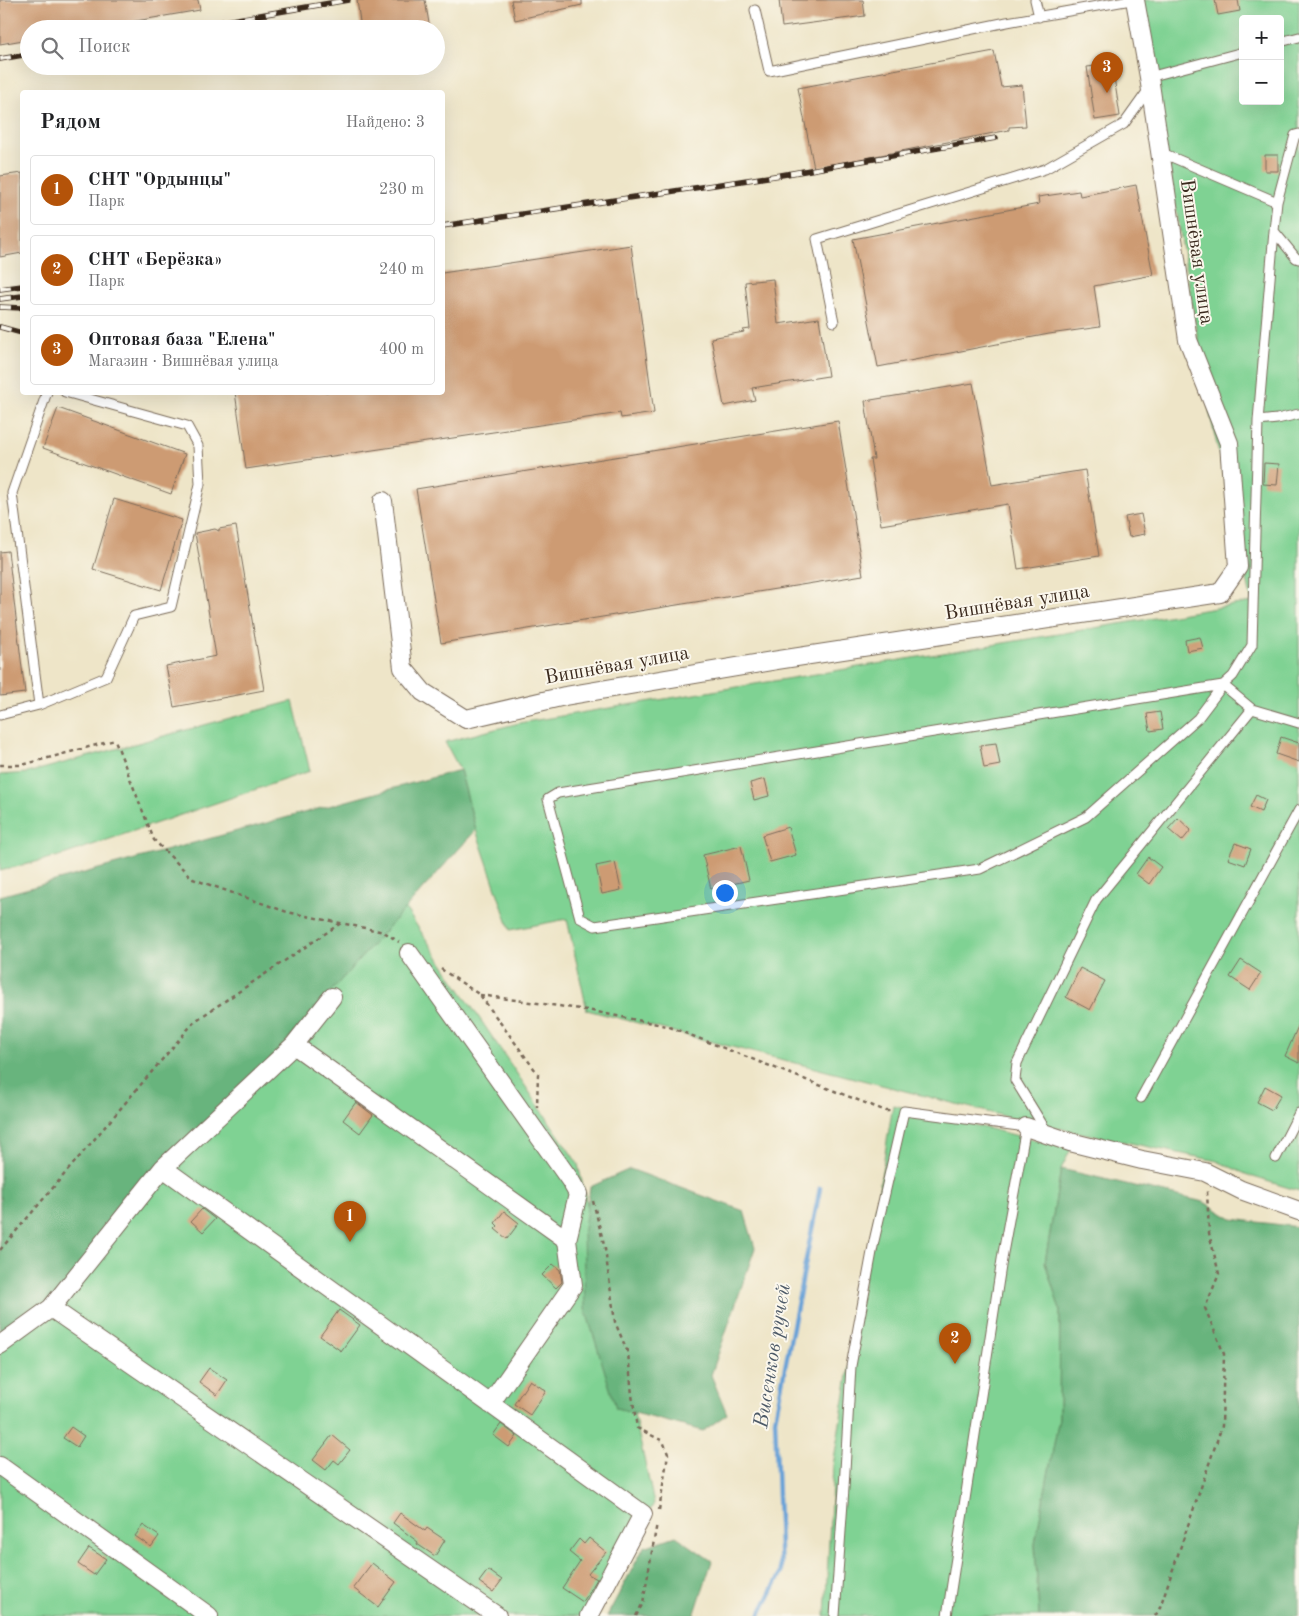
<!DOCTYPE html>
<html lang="ru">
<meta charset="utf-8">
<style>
body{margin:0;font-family:"Old Standard TT",serif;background:#f6f6f6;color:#202124}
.controls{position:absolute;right:15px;top:15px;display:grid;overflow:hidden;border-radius:5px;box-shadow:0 5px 20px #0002}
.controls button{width:45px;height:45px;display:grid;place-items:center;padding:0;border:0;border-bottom:1px solid #e0e0e0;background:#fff;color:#202124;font:25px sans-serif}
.you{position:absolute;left:724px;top:892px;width:18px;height:18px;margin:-12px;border:4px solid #fff;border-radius:50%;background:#1a73e8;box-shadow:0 0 0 8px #1a73e833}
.badge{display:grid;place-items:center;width:32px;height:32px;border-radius:50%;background:#b45309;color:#fff;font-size:16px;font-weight:700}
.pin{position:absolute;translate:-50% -41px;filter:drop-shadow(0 1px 2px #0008)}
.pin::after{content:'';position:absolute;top:26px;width:18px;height:15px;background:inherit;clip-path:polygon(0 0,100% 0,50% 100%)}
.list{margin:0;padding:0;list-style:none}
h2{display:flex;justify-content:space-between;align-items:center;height:65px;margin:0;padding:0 20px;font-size:21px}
h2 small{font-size:16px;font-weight:400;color:#757577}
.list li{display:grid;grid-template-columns:32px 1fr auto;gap:15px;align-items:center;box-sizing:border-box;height:70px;margin:0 10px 10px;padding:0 10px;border:1px solid #e0e0e0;border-radius:5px}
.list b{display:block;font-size:19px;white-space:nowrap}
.list p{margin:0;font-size:16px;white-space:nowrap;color:#757577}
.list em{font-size:16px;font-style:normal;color:#757577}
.icon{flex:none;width:28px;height:28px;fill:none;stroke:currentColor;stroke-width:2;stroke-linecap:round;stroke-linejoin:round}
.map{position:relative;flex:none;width:1299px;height:1616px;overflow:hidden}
.search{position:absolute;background:#fff;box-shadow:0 5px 20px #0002;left:20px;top:20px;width:425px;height:55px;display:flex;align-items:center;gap:12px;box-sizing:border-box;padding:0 18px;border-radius:28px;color:#757577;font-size:19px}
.panel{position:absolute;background:#fff;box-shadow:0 5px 20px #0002;left:20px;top:90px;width:425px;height:305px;border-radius:5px}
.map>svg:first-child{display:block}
.green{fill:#7fd293;stroke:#5d7e58;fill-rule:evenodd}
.forest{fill:#67b47d;stroke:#516f4e}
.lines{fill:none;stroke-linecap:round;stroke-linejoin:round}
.stream{stroke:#68a1d7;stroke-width:4.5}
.building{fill:#cd9b73}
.lane-casing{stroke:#7a6b5a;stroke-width:11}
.street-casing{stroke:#7a6b5a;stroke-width:20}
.path{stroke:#7a6b5a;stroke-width:2.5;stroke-dasharray:4 4;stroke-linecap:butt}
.lane{stroke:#fff;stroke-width:9}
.street{stroke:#fff;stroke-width:18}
.rail-casing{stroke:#3b2a1e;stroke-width:5.5}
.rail{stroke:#fbf7ec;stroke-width:4;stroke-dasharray:11;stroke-linecap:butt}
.labels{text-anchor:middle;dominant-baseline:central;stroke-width:4;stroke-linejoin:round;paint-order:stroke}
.street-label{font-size:20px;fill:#3b2a1e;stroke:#fbf7ec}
.water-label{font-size:21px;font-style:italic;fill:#4d5a68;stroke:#fbf7ec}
</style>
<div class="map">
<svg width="1299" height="1616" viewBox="0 0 1299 1616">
<rect width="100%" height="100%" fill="#fbf7ec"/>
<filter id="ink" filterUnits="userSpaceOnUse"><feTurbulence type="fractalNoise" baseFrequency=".02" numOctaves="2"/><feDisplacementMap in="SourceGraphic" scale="10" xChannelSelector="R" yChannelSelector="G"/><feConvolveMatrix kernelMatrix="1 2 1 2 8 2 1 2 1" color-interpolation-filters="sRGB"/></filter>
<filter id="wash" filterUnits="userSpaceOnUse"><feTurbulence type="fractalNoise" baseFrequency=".0096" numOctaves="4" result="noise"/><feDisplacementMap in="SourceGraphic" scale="20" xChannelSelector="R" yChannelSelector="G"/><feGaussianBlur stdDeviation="1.12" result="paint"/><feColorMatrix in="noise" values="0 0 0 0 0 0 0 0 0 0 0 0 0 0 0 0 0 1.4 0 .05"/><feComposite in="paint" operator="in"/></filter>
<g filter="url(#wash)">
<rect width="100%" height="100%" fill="#eee5c8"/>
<!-- green -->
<path class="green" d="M1142 0H1299V1191L1250 1176 1217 1161 1019 1120 587 1010 567 919 510 930 476 830 460 770 445 742 519 723 1252 602 1210 414ZM1243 19H1280V101H1243Z
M293 701 310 771 63 855 0 871V775L27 773Z
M405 908 578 1164 654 1503 596 1616H0V1342L34 1321Z
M893 1105 1071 1149 1061 1169 1045 1262 1060 1310 1059 1418 1035 1544 1039 1616H825L833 1465Z"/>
<!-- forest -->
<path class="forest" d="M460 770 476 830 34 1321 0 1342V896Z
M630 1169 744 1211 755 1248 711 1375 727 1414 703 1431 616 1408 585 1308 583 1235 590 1187Z
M1061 1169 1204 1202 1232 1219 1299 1227V1616H1039L1035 1544 1059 1418 1060 1310 1045 1262Z
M676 1536 712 1561 694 1616H607L644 1547Z"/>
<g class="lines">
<!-- stream -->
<path class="stream" d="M759 1616 781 1573 775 1419 820 1188"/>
</g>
<g id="blocks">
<!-- building -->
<path class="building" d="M0 0H198L200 10 89 29H29V39L0 44Z
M357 0H425L430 29H361Z
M511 0H582V5L515 20Z
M779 0H863L865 16 782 27Z
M1215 0H1238L1240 11 1218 15Z
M994 51 1001 87 1022 85 1026 126 1009 127V130L814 168 798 88Z
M1112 64 1120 116 1095 120 1087 67Z
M1265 155H1278V171H1265Z
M22 173V253L0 257V176Z
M1136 185 1153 275 1094 286 1100 327 1049 334 878 367 853 239 1039 204 1038 197 1079 191 1080 196Z
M631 245 654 413 621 418 620 413 246 469 235 392H442V273Z
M773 279 778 324 819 318 828 376 752 388 755 400 724 406 711 338 744 332 743 330 750 329 745 282Z
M973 383 992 485 1085 470 1099 556 1018 569 1008 504 881 525 870 459H874L865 401Z
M58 408 185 454 171 494 43 448Z
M838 421 863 575 441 643 416 489Z
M1264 463 1279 464 1277 485 1263 484Z
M114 499 182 520 161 590 93 569Z
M1141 514 1145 534 1129 537 1125 517Z
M236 526 264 690 174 707 166 666 216 656 195 533 215 529 219 531V529Z
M8 551 25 693 0 696V552Z
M1200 637 1203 648 1187 651 1185 640Z
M1160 712 1163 729 1150 731 1147 714Z
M1281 737 1299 743V762L1276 754Z
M996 743 1000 765 984 768 980 745Z
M765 779 769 796 754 800 750 783Z
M1256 795 1266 800 1261 812 1250 807Z
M1178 818 1191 830 1182 841 1168 829Z
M788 827 796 855 770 862 762 835Z
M1235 843 1251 849 1245 865 1228 859Z
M741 846 749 880 711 889 703 855Z
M1148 857 1161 867 1149 884 1136 874Z
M615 862 621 890 602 894 596 866Z
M1241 960 1261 973 1250 990 1230 977Z
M1080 968 1105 981 1090 1010 1066 997Z
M1299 1024V1063L1285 1056Z
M1265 1086 1281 1095 1272 1110 1257 1102Z
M356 1102 373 1115 360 1133 343 1120Z
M202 1209 215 1219 203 1232 191 1221Z
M504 1211 519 1223 507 1239 495 1229 498 1226 495 1223Z
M553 1264 560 1270 562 1282 556 1288 542 1275Z
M339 1310 360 1325 341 1351 320 1336Z
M209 1368 227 1380 217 1395 199 1382Z
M530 1380 546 1391 530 1415 514 1404Z
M501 1424 517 1436 509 1447 493 1435Z
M71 1427 84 1436 77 1447 63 1438Z
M332 1435 350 1450 339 1464 334 1460 326 1470 313 1460Z
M400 1513 425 1531 427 1528 445 1540 435 1556 417 1544 418 1542 393 1523Z
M143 1525 159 1536 151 1547 135 1536Z
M589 1538 606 1552 588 1574 597 1579 583 1602 562 1588 580 1561 569 1552 579 1539 584 1544Z
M89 1548 106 1559 94 1575 78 1564Z
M372 1563 396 1582 378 1607 353 1588Z
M488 1570 502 1580 493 1592 479 1582Z"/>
</g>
</g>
<g filter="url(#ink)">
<use href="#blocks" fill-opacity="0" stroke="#7a6b5a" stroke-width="1"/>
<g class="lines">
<defs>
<path id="lane" d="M1035 0 1039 17
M755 10 769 71 1007 22 1131 0
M1280 42 1299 37
M1149 77 1243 52
M1160 152 1277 202 1274 231 1296 258 1299 259
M1277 202 1295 135 1299 134
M834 322 817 239 1045 169 1124 124 1149 89
M1258 421 1277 419 1299 414
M39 705 12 493 47 392
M1252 709 1223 685 558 793 548 799 580 918 595 926 980 869 1086 817 1198 718 1223 685 1233 676 1252 645 1258 421 1274 231
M0 715 39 705 106 677 134 616 171 607 200 484 198 446 187 426 65 392
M1141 1098 1299 810
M1047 1132 1015 1080 1017 1063 1096 900 1252 709 1299 723
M1276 1158 1299 1113
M835 1616 844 1488 851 1366 874 1241 904 1111 1026 1127 1003 1253 947 1616"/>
<path id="street" d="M383 501 403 668 423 692 466 719 565 696 778 660 1220 593 1238 567 1229 443 1188 340 1149 77 1135 0
M409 953 570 1180 578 1194 567 1240
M294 1045 567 1240 573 1285 490 1404
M1026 1127 1070 1142 1142 1160 1205 1172 1241 1190 1299 1211
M163 1168 643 1514 589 1616
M51 1308 497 1616
M0 1345 51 1308 163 1168 294 1045 332 997
M0 1466 209 1616"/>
</defs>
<!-- lane casing -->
<use href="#lane" class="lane-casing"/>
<!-- street casing -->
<use href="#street" class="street-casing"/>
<!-- path -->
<path class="path" d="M0 765H22L115 740 154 840 193 879 287 912 384 932 399 942
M441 969 480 995 538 1074 537 1107
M480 995 587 1010 667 1026 886 1111H892
M593 1201 605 1249 615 1322 628 1353 632 1395 637 1428 663 1441 668 1454 659 1510
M0 1250 195 1021 341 923
M636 1616 643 1603 657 1523
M1155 1616 1159 1610 1222 1426 1224 1354 1205 1308 1219 1274 1209 1233 1207 1191"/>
<!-- lane -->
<use href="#lane" class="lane"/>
<!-- street -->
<use href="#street" class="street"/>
<defs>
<path id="rail" d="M179 29 348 0
M0 59 29 54
M442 226 781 175 996 138
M0 289 22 286
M0 299 22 296
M0 307 22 308
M0 327 22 333"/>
</defs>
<!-- rail casing -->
<use href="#rail" class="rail-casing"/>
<!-- rail -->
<use href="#rail" class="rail"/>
</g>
</g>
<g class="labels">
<!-- street labels -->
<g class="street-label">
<text transform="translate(1196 252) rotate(82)">Вишнёвая улица</text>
<text transform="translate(1017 603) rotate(-9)">Вишнёвая улица</text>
<text transform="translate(617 666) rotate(-10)">Вишнёвая улица</text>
</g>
<!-- water labels -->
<g class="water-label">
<text transform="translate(773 1356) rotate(-81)">Висенков ручей</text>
</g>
</g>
</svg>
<div class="controls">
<button>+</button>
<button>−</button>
</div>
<div class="you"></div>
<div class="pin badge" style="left:350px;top:1242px">1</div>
<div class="pin badge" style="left:955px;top:1364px">2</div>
<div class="pin badge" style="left:1107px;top:93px">3</div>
<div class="search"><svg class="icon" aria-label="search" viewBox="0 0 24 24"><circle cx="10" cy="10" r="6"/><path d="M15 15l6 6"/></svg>Поиск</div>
<section class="panel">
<h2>Рядом<small>Найдено: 3</small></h2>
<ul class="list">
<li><span class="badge">1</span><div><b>СНТ &quot;Ордынцы&quot;</b><p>Парк</p></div><em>230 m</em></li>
<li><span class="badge">2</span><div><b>СНТ «Берёзка»</b><p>Парк</p></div><em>240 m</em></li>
<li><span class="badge">3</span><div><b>Оптовая база &quot;Елена&quot;</b><p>Магазин · Вишнёвая улица</p></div><em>400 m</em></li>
</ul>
</section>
</div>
